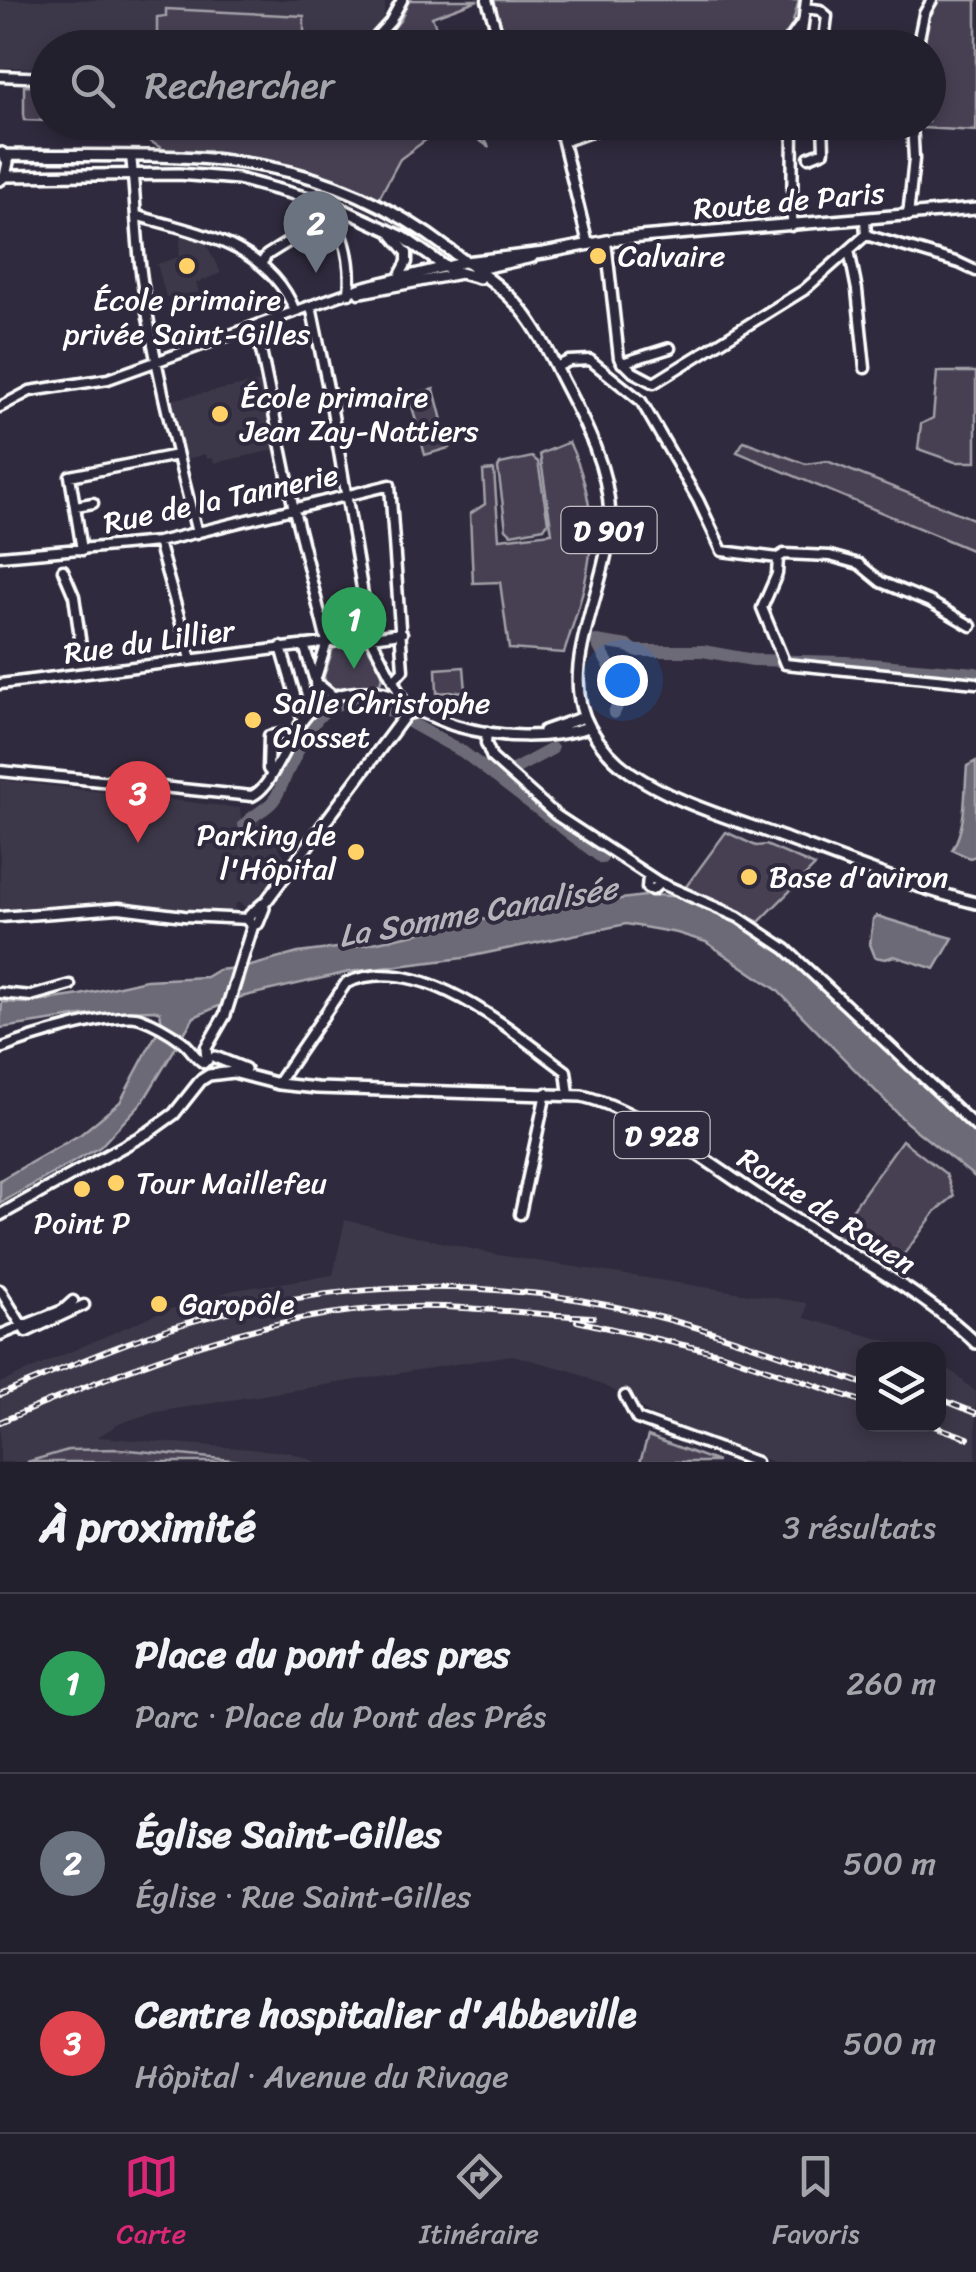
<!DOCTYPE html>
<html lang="fr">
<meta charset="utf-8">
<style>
body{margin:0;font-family:Sriracha,sans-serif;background:#2f2d3a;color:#f1f3f6}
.controls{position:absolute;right:30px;bottom:30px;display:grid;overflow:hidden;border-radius:20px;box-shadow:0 5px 15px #0003}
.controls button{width:90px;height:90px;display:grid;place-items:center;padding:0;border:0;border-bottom:2px solid #403e4a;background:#23202e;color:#f1f3f6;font:50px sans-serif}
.you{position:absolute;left:622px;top:680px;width:35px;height:35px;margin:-25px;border:8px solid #fff;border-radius:50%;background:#1a73e8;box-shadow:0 0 0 15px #1a73e833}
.badge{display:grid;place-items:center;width:65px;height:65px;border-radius:50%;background:#db2777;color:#fff;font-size:32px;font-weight:700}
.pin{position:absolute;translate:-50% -82px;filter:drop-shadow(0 2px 5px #0008)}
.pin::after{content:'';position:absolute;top:52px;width:35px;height:30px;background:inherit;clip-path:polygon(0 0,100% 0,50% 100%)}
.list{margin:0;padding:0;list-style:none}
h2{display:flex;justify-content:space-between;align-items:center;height:130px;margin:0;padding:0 40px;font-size:42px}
h2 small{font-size:32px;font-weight:400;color:#a3a3aa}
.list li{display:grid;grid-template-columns:65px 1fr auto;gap:30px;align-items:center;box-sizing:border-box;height:180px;padding:0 40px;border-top:2px solid #403e4a}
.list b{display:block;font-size:38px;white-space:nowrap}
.list p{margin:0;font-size:32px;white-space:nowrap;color:#a3a3aa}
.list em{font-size:32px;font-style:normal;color:#a3a3aa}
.icon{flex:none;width:55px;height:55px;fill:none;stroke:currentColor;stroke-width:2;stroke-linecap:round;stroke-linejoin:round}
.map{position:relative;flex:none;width:976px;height:1462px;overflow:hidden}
.search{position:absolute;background:#23202e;box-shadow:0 5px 15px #0003;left:30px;right:30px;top:30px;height:110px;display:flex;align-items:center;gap:25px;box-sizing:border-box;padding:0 35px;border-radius:55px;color:#a3a3aa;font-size:38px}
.sheet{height:670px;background:#23202e}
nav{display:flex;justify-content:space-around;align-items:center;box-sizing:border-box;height:140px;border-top:2px solid #403e4a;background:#23202e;font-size:28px;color:#a3a3aa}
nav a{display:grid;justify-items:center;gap:5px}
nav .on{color:#db2777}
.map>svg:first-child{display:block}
.built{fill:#3c3749}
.green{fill:#464152;stroke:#a2a0a8;stroke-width:2.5}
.water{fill:#6d6a77;stroke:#a7a6ad;stroke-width:2.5}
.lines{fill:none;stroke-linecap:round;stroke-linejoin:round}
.river{stroke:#6d6a77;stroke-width:12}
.minor-casing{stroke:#fff;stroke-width:15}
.major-casing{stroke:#fff;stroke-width:16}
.minor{stroke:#2f2a3d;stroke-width:8}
.major{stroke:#2f2a3d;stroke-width:9}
.rail-casing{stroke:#fff;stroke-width:6}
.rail{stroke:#2f2a3d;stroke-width:2.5;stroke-dasharray:8;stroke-linecap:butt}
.poi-dot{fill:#ffd166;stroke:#2f2a3d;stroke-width:4}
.labels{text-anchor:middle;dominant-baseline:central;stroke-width:8;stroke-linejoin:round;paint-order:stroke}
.shield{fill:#2f2a3d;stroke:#c1bfc5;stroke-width:2.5}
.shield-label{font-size:28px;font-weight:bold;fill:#fff}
.street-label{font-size:30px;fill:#fff;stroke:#2f2a3d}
.poi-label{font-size:30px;fill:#fff;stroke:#2f2a3d;text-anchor:start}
.water-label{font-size:32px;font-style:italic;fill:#b6b4bb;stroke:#2f2a3d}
</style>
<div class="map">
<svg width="976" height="1462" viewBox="0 0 976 1462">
<rect width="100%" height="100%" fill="#2f2a3d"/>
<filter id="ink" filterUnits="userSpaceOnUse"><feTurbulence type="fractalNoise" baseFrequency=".01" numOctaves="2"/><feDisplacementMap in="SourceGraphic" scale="20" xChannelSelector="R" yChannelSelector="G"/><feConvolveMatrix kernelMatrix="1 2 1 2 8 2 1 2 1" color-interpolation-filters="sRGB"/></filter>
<g filter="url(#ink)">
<!-- built -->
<path class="built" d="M0 0H386L383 20 357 47 48 48 47 68 0 67Z
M181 233 209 241 207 246 221 273 196 283 199 292 171 302 170 297H166L157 264 179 257Z
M265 381 275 450 214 463 213 458 207 459 205 454 183 460 169 400Z
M0 780 240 808 242 825 245 826 258 816 287 860 248 909 238 902 234 906 237 916 123 903 0 911Z
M345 1220 498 1255 807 1303 805 1318 916 1349 864 1350V1424H938L939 1360 976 1392V1462H773L649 1414 630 1398 572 1371 512 1355 151 1413 121 1423 97 1437 289 1452 317 1462H252L118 1449 68 1450 27 1462H0V1383L160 1312 234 1290 333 1275Z"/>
<!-- green -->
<path class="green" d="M409 0H478L432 17 444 47H379L401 19Z
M494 0H799L792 25 777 47 508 48 507 43 512 41 510 37 505 39Z
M937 0H976V131L922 128V123L928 122V48H919L924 22Z
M166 9 304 16V47H157V17L166 16Z
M24 86 47 87V121L24 120Z
M80 123H476L489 147 463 129 442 128 400 159 378 200 313 173 263 160 209 151H166L132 130Z
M937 372H976V462H955L918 449 921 424 933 418Z
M434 389 449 448 425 455 409 395Z
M744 441 806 464 827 461 976 520V552L737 452Z
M569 442C607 523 590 573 564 653L509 649 500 582 473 583 470 514 485 504 483 471 494 470 499 539 552 533 540 454Z
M532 457 538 462 548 522 544 528 511 534 506 529 498 468 500 464Z
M365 643 383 673 380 683 331 689 326 686 324 676 334 645Z
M464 667 466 691 437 693 436 669Z
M726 832 756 846 766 845 815 866 759 922 685 888Z
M902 1140 946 1174 954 1196 936 1211 891 1272 835 1234Z
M648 1436 718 1462H640Z
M119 1449 252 1462H27L68 1450Z"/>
<!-- water -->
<path class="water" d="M976 761V856L970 858 952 850C967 825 964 795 967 766Z
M652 895 688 897 755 930 844 1006 976 1134V1178L907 1123 777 990 706 942 677 933 626 924 463 958 349 972 241 997 221 1005 194 1017 144 1100 100 1147 0 1203V1180L81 1134 120 1102 162 1023 160 1012 154 1010C101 1010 52 1022 0 1028L2 1002 27 1003 80 995 146 980 206 977 218 970 247 967 298 953 368 944 563 903 574 905Z
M877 916C902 924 930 932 953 938L935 969 894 956 885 959 875 957 870 944 873 919Z"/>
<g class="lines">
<!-- river -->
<path class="river" d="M614 713C630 684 607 667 596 641L628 646 636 651H703L753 660 845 662 976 673
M411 723 463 752 602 858
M513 770 552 749
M244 825C253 814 266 810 273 801 279 794 283 782 287 773 316 715 325 685 395 713"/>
<defs>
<path id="minor" d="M487 0 502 48
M805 8 820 10 827 16 823 48
M366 48 390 22 402 0
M784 48 801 24
M800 48 806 0
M917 48 924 14 932 0
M0 76 48 78
M552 122 562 138 588 244
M493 124 495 122
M563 142 618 122
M131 156C136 199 136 243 143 286 155 369 177 452 197 533
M809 157 824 151 823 122
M331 204C330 217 338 223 342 235 349 254 351 274 349 294
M138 216C198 233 269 245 295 311
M908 216 914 159 912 122
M865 219 866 235 959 263 976 271
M792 226 793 122
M392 235 407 253V262L399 277
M606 241 619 358 633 372 654 383 804 290 866 235
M849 250 857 290 865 368
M261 264 267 255 325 219 330 212
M359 293 458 274
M311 306 330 398 370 636 402 698
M256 326 294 510 327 642 315 681 332 695
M622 363 670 348
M556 367 569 361 590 360 641 401 698 500 722 551 778 558 784 554 830 556 859 564 881 582 930 602 971 626
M0 407 30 391 108 379 363 287 465 262
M76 506 93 503
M158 542 191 659
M82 550 70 476 177 455
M0 556 158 542 390 485 403 670 393 681
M778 558 777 574 762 608 785 664 976 683
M63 570 74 596 82 652
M304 645 315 681 316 706
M281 647 302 719
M0 684 402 633
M487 732 486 743 492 758 556 815 660 883 738 917 786 949 976 1127
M0 771 252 796C264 790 270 778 276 767 298 728 307 696 356 692 379 690 388 690 406 705
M272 774 268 769 269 736 296 731
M648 876 647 888 652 890 660 883
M0 917 119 908 184 916 248 919
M0 993 31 996 70 985
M0 1049C25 1039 117 1010 140 1018 154 1023 170 1032 182 1041 191 1048 194 1057 204 1063
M277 1084 346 983C421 950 510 1030 566 1071L569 1095
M520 1214 546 1093
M0 1290 26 1332 84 1305
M0 1335 63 1310 73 1301
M625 1396 637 1419 756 1462"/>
<path id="major" d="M5 155C178 158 304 139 451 251 475 269 502 286 521 309 538 329 551 357 563 381 585 423 608 466 610 515 612 582 554 667 590 728 600 745 614 761 630 772 673 802 727 817 776 835 842 859 907 886 976 903
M5 176 179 174 238 179 331 204 403 237 450 270 479 278
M0 180 5 176 8 162 2 153
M465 262 544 253 617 239 976 209
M474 270 532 257
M413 710C429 713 442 722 457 726 499 738 547 740 589 727
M544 731 584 717
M253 925 248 921 250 915 267 900 406 714 413 712 412 706 406 705
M215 1057 245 1069
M207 1060 206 1048 225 1015 253 925 258 923 264 908
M0 1215 149 1132 174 1114 201 1080 209 1075 233 1072 279 1084 317 1088 582 1096C643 1110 725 1175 780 1210 842 1250 924 1292 976 1343"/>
</defs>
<!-- minor casing -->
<use href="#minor" class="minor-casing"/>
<!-- major casing -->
<use href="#major" class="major-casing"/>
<!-- minor -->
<use href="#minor" class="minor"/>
<!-- major -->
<use href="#major" class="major"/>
<defs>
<path id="rail" d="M577 1321 723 1354 864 1402
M0 1395C60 1370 121 1343 183 1324 333 1279 497 1276 647 1314 721 1332 792 1359 864 1384
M938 1398 976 1413
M0 1422C131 1367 264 1310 409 1307 471 1305 531 1315 593 1317
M928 1424 968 1438"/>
</defs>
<!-- rail casing -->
<use href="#rail" class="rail-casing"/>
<!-- rail -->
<use href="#rail" class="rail"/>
</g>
</g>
<!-- markers -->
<g class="poi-dot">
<circle cx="598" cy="256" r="10"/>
<circle cx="187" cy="266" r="10"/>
<circle cx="220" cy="414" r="10"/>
<circle cx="253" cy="720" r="10"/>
<circle cx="356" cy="852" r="10"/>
<circle cx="749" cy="877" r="10"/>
<circle cx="116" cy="1183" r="10"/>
<circle cx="82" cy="1189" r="10"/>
<circle cx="159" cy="1304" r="10"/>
</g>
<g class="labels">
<!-- shield labels -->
<g class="shield">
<rect x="561.5" y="507" width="95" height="46" rx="8"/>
<rect x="614.5" y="1112" width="95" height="46" rx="8"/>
</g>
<g class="shield-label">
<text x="609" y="530">D 901</text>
<text x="662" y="1135">D 928</text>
</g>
<!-- street labels -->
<g class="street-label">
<text transform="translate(789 201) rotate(-5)">Route de Paris</text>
<text transform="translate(221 499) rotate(-12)">Rue de la Tannerie</text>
<text transform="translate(149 642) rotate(-8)">Rue du Lillier</text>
<text transform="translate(827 1211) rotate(33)">Route de Rouen</text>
</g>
<!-- poi labels -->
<g class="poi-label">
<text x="618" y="256">Calvaire</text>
<text x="187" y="300" text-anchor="middle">École primaire<tspan x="187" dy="34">privée Saint-Gilles</tspan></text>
<text x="240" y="397">École primaire<tspan x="240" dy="34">Jean Zay-Nattiers</tspan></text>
<text x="273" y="703">Salle Christophe<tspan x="273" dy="34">Closset</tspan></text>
<text x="336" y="835" text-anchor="end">Parking de<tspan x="336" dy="34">l'Hôpital</tspan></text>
<text x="769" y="877">Base d'aviron</text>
<text x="136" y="1183">Tour Maillefeu</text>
<text x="82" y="1223" text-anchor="middle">Point P</text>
<text x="179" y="1304">Garopôle</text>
</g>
<!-- water labels -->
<g class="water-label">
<text transform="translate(478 912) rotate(-10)">La Somme Canalisée</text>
</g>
</g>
</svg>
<div class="controls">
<button><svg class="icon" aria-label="layers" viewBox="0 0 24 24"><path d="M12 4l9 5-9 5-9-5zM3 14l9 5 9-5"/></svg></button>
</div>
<div class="you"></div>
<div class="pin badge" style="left:354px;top:669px;background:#2e9e5b">1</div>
<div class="pin badge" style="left:316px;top:273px;background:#6b7280">2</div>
<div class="pin badge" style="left:138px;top:843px;background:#e0444e">3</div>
<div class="search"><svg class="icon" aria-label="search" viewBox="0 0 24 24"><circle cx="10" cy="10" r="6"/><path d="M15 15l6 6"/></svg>Rechercher</div>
</div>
<section class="sheet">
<h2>À proximité<small>3 résultats</small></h2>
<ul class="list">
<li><span class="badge" style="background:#2e9e5b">1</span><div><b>Place du pont des pres</b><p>Parc · Place du Pont des Prés</p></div><em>260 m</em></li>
<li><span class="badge" style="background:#6b7280">2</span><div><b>Église Saint-Gilles</b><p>Église · Rue Saint-Gilles</p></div><em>500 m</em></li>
<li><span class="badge" style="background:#e0444e">3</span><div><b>Centre hospitalier d'Abbeville</b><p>Hôpital · Avenue du Rivage</p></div><em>500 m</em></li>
</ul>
</section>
<nav>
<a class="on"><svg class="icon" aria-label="map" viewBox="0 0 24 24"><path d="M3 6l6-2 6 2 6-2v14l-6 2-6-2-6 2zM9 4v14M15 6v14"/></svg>Carte</a>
<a><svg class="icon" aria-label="directions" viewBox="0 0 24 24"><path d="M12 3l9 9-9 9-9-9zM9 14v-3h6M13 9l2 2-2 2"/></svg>Itinéraire</a>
<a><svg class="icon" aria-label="saved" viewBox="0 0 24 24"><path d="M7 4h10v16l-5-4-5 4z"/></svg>Favoris</a>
</nav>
